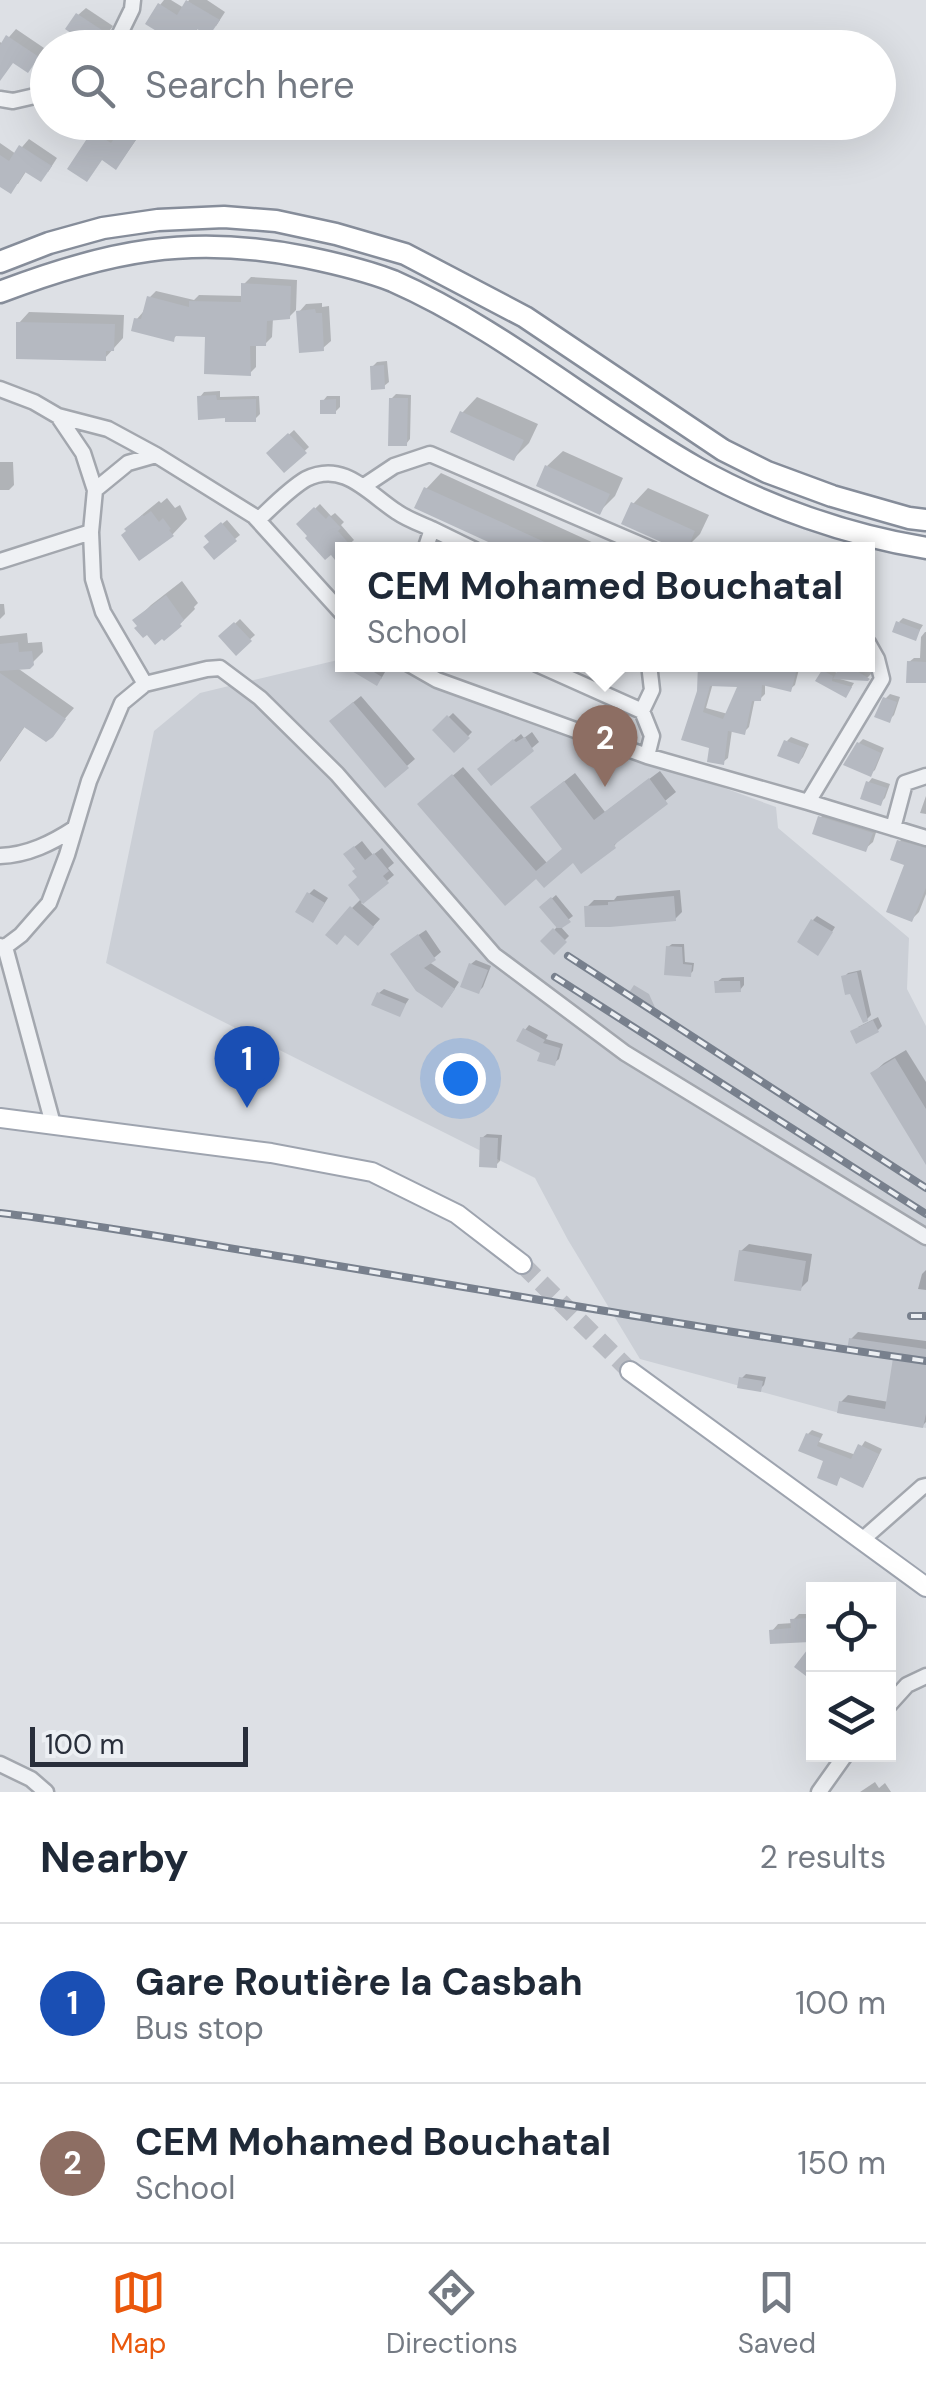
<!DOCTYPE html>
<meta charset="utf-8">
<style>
body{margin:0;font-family:"DM Sans",sans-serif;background:#f6f6f7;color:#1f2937}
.controls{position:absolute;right:30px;bottom:30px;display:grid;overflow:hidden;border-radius:0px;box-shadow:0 10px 40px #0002}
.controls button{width:90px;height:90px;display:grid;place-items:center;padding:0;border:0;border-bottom:2px solid #e0e1e3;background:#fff;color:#1f2937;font:50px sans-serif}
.scale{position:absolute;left:30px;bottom:25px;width:218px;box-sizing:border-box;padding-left:10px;border:5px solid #282e3a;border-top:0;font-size:28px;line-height:35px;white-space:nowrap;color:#282e3a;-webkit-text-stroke:8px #eceff3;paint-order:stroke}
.you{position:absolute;left:460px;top:1078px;width:35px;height:35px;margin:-25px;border:8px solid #fff;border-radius:50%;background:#1a73e8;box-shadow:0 0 0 15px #1a73e833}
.badge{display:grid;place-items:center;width:65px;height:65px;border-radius:50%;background:#ea580c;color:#fff;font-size:32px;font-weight:700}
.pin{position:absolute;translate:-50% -82px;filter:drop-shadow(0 2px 5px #0008)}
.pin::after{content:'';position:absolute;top:52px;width:35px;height:30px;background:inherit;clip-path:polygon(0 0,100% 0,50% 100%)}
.popup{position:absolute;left:335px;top:542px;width:540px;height:130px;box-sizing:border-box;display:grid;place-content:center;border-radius:0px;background:#fff;filter:drop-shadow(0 2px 8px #0005);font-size:32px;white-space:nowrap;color:#747a83}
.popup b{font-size:38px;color:#1f2937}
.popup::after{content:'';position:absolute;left:50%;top:100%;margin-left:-20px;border:20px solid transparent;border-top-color:#fff}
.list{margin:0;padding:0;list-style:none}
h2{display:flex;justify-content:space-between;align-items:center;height:130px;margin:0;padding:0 40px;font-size:42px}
h2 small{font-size:32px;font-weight:400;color:#747a83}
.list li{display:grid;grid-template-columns:65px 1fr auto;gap:30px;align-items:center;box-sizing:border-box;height:160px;padding:0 40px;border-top:2px solid #e0e1e3}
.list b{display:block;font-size:38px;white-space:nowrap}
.list p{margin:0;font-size:32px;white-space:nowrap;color:#747a83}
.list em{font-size:32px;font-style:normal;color:#747a83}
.icon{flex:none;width:55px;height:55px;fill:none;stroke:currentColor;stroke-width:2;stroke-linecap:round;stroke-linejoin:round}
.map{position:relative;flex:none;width:926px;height:1792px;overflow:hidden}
.search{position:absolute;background:#fff;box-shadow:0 10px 40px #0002;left:30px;right:30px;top:30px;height:110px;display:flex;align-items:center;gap:25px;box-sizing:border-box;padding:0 35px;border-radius:55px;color:#747a83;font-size:38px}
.sheet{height:450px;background:#fff}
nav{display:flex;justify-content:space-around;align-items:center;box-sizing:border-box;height:140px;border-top:2px solid #e0e1e3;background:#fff;font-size:28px;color:#747a83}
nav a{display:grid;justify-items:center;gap:5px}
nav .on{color:#ea580c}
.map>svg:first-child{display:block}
.built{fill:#cbcfd6}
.shadow{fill:#0003;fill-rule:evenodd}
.building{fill:#b5b9c1;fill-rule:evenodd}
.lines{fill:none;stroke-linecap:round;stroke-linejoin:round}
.major-tunnel{stroke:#b9bcc3;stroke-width:18;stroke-dasharray:18 9;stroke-linecap:butt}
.minor-casing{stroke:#a3a7ae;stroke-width:19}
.major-casing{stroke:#9ea4af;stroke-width:22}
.highway-casing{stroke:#868d9a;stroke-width:25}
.minor{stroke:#eff1f4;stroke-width:14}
.major{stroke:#fff;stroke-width:18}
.highway{stroke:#fff;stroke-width:20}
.rail-casing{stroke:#78808d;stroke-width:8}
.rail{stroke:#eceff3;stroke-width:4;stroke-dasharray:11;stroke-linecap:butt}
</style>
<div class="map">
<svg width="926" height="1792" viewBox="0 0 926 1792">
<rect width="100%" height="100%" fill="#dde0e5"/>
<!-- built -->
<path class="built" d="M342 659V664L388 665 776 807 778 828 909 938 907 989 926 1026V1428L847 1415 640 1359 568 1240 535 1178 106 963 154 731 200 693Z"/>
<!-- shadow -->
<path class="shadow" d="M164 0H171L184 8 189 0H207L225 12 216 26 199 27 185 45 160 5Z
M86 8 113 26 97 48 78 15Z
M16 29 44 48 35 62 14 60 0 79V42L3 44Z
M130 122 143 130 122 160 103 158 70 168 102 125 118 136Z
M29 139 57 158 48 172 27 170 18 184H0V143L16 154Z
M251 277 297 280 296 310 289 317 273 318 272 337 265 344H256V367L250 373 208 334H178L173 339 137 319 143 312 149 298 156 291 194 300 199 295 243 296 244 284Z
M322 303V307L329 306 331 341 323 348 299 312 306 304Z
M29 312 124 315 123 338 105 358 19 323Z
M387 361 389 382 384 386 372 367 377 362Z
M220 391V397L259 396 260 414 255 419 200 397 204 392Z
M396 394 411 395 410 439 406 444 391 399Z
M327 396H340V407L335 412 323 401Z
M477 397 538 424 529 443 514 458 462 413Z
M294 430 309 447 284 470 269 453Z
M563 451 623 478 615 496 599 512 547 466Z
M0 462H13L14 485 9 490H0Z
M441 473 609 550H511L426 489Z
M648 488 709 515 700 534 685 549 633 504Z
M167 498 175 508 180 505 187 519 172 535 127 529 143 514 159 501 161 503Z
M320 504 331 516 335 513 344 522 341 525 354 540 336 556 299 524Z
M227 520 240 535 235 539 212 542 207 536Z
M182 581 198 603 194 607 195 609 180 624 135 621 151 605Z
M0 604H4L5 614 0 619Z
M903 618 923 625 915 638 899 622Z
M240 619 255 635 236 652 222 636Z
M925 632H926V681L909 662 914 658H920L921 637Z
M27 633 28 643 42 642 43 652 29 666 16 667 74 708 51 735 26 725 0 762V636Z
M356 664H373L385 672 381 679Z
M591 664H615L608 672Z
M700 664 800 665 795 685 790 689 765 683V694L760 699 755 698 749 727 744 732 732 730 728 758 723 762 712 747 685 738 699 692ZM713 683 741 685 728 714 706 708Z
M844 664H856L872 673 867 678 840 679 854 683 849 691 819 680 828 668 839 674Z
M890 694 900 697 894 715 889 720 885 699Z
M361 696 415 759 385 785 339 714Z
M453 713 472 732 455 750 435 730Z
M532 732 539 742 492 782 487 763 521 734 524 738Z
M791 737 809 744 803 757 799 762 787 741Z
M863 739 884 748 875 770 870 774 859 743Z
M463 767 547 863 564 848 543 798 575 773 605 812 660 771 676 792 623 835 614 846 573 860 545 885 430 795Z
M872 778 890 784 885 798 880 803 868 783Z
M926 796V814L920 813Z
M828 810 878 826 873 842 865 849 820 818Z
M907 834 926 840V894L919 912 912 919 908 864 899 842Z
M362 841 373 855 382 848 394 863 388 868 394 875 361 903 380 919 358 943 352 908 362 898 360 877 353 848Z
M314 889 328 898 317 915 309 894Z
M680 890 682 912 675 919 587 907 594 900H614L617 896Z
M556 895 573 916 560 926 569 936 554 951 543 941 558 926 542 907Z
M817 916 835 927 822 948 813 920Z
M426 930 441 952 429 962 459 982 448 999 399 948Z
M672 944H684L685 962 694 963 693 971 690 974 668 947Z
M476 960 491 966 483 987 478 992 471 964Z
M861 970 871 1015 865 1021 844 977 848 973Z
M744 977V985L740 990 717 982 722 978Z
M384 989 409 999 399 1014 379 993Z
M878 1017 882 1026 878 1030 858 1027Z
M529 1025 548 1035 546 1039 563 1044 559 1059 554 1063 525 1030Z
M906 1050 926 1082V1160L873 1073 884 1063Z
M487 1134 502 1135 500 1161 496 1165 482 1138Z
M749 1244 812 1254 808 1281 800 1289 741 1251Z
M926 1270V1290L918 1289 922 1274Z
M858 1332 926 1341V1422L923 1425 841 1402 848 1395 889 1402 896 1356 851 1339Z
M746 1374 766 1377 764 1385 760 1389 742 1378Z
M812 1430 823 1434 819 1442 856 1455 865 1441 882 1449 867 1480 863 1485 842 1475 836 1483 826 1460 808 1434Z
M799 1614H814V1639L772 1642V1631L778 1624 793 1623V1620Z
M875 1782 879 1788 885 1783 891 1792H860Z"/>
<!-- building -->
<path class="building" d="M186 0 220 20 209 36 197 29 184 48 145 24 158 3 177 15Z
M76 13 108 34 100 48H93L65 29Z
M6 35 39 57 28 73 13 63 0 81V45Z
M122 127 137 138 116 170 102 160 87 182 67 169 92 131 111 143Z
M19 145 52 166 41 182 25 172 11 194 0 187V155L9 161Z
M241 283 291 286 290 319 267 321 266 346H250L251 376 204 374 205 337 175 336 174 342 131 331 134 318 141 319 147 296 189 307V301L241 302Z
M315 309 316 313H322L324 351 299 353 296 311Z
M16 322 115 324 114 351H106V361L16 359Z
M384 365 385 389 371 390 370 366Z
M216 395 217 400 256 399V422H225V418L198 420 197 396Z
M389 398H408L407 446H388Z
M336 399V414H320V400Z
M460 411 524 440 514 461 450 432Z
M288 433 307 453 284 473 266 453Z
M545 465 610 494 600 515 536 486Z
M424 487 488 516 562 550H505L497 546 414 508Z
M631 502 695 531 687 550H679L621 524Z
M314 507 326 519 329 515 341 528 338 531 351 546 347 550H342V554L335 560 331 555 325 560 305 538 307 536 296 524Z
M151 511 159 522 163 518 171 529 169 530 174 536 139 561 121 535 126 531 124 529 142 515 144 516Z
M221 522 237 541 214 560 203 547 209 542 204 536Z
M166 595 184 620 180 624 182 626 164 641 162 639 155 645 147 635 143 638 134 628 137 626 132 620Z
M896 621 920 630 916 641 892 632Z
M234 622 252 641 236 656 218 636Z
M18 642 19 652 32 651 34 665 30 669 0 671V644Z
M907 661 926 662V683H906Z
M340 664H361L382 677 377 686Z
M698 664H787L786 667 797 669 791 692 762 685 761 701H752L745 735 728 731 724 765 707 762 709 748 681 740 697 691ZM710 686 737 687 723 719 703 712Z
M841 664H845L870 679 868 681 833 679Z
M822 670 833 676 832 681 852 687 846 698 815 681Z
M0 673 66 719 53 737 46 742 24 727 0 761Z
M883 697 897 702 890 723 874 717Z
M353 702 409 768 385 788 329 721Z
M447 715 470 738 454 753 432 730Z
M525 737 534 751 491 786 477 769 513 739 516 742Z
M784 740 806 748 799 764 777 756Z
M857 742 881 753 871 777 843 765Z
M452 774 536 871 562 849 530 807 564 781 594 820 649 778 668 804 614 845 616 848 581 874 573 863 544 888 536 879 505 906 417 804Z
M866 781 887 788 881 806 860 799Z
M818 816 873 833 866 852 812 834Z
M897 840 926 848V888L912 922 886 912 904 865 890 860Z
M354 846 365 860 374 853 389 871 383 876 389 883 363 904 348 885 357 877 352 871 355 869 343 854Z
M307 892 325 903 313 923 295 912Z
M674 896 676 921 610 927H585L584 906 608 905V902Z
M551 897 571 922 562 928H557L539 907Z
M350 906 374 927 358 946 345 935 337 945 325 935Z
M811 919 833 932 818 956 797 942Z
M553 928 567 942 554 955 540 941Z
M418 934 436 960 424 968 455 989 442 1008 416 991 390 954Z
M666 946 682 947 683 964 692 965 691 977 664 975Z
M469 963 488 970 479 994 460 987Z
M857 972 868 1021 863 1023 850 994 845 995 841 976Z
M714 981H740L741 992 715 993Z
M634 985 649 994 657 1012 628 994Z
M377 992 406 1004 400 1017 371 1005Z
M873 1020 879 1032 856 1044 850 1031Z
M523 1028 545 1040 543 1043 560 1048 555 1066 537 1061 540 1053 516 1041Z
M895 1058 926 1109V1165L870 1073Z
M480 1137 498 1138 497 1168 479 1167Z
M739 1250 806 1261 801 1291 734 1281Z
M849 1338 926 1349V1414L923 1428 837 1413 839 1401 885 1409 893 1358 847 1351Z
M739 1377 763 1381 761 1392 737 1388Z
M806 1433 820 1438 817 1446 851 1459 858 1444 879 1454 863 1488 840 1477 837 1486 817 1478 823 1461 798 1451Z
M809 1618 810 1642 770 1644 769 1630 791 1628 790 1619Z
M814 1641V1682L794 1667Z"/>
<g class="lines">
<!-- major-tunnel -->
<path class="major-tunnel" d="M522 1264 630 1371"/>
<defs>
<path id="minor" d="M113 48 132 9 133 0
M0 99 13 101 48 93
M0 389 34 402 58 416 83 453 95 490 91 532 93 579 103 612 145 684
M58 416 108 429 156 455 254 516 342 613
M364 486 394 466 430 454 653 550
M95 490 128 463 156 455
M258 520C272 507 289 489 306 479 344 460 369 494 397 512 407 519 421 524 432 529L425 550
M432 529 475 550
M0 561 91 532
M409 664 437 680 647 756 808 802 926 838
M537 664 642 711 652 736 647 756
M642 711 652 690 649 664
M808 802 882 679 877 659 868 643
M893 828 905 783 926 776
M0 856C28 855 52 843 75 828
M0 946 5 947 21 935 49 903 67 855 89 781 122 703 145 684 207 669 220 668 260 698 337 774 494 955 625 1053 926 1237
M5 947 53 1124
M862 1540 922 1487 926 1486
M888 1706 907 1685 926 1676
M0 1764 31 1779 46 1792
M819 1792 846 1754"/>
<path id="major" d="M0 1118 271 1153 372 1172 457 1214 522 1264
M630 1371 926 1587"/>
<path id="highway" d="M0 262 49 243 103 228 158 220 224 217 276 221 336 234 405 254 525 317 723 450 767 472 832 496 909 518 926 520
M0 292C107 251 190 234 305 257 334 263 365 270 393 281 502 329 593 409 697 468 767 507 847 535 926 548"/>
</defs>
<!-- minor casing -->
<use href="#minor" class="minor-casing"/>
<!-- major casing -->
<use href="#major" class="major-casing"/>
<!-- highway casing -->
<use href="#highway" class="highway-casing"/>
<!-- minor -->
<use href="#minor" class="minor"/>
<!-- major -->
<use href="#major" class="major"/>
<!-- highway -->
<use href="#highway" class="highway"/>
<defs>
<path id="rail" d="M568 956 926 1188
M555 977 926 1214
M0 1213C95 1224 189 1242 284 1257 498 1292 711 1331 926 1361
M911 1316H926"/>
</defs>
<!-- rail casing -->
<use href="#rail" class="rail-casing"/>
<!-- rail -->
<use href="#rail" class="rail"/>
</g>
</svg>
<div class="controls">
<button><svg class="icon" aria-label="locate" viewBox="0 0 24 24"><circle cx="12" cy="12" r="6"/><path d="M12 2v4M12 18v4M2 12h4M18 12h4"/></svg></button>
<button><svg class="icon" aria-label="layers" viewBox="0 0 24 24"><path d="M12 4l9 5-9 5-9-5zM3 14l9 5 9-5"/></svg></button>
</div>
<div class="scale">100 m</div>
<div class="you"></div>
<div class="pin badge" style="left:247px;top:1108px;background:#1a4fb4">1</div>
<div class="pin badge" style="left:605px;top:787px;background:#8d6e63">2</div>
<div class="popup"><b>CEM Mohamed Bouchatal</b>School</div>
<div class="search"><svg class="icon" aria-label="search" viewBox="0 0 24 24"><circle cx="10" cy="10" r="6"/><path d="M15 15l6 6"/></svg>Search here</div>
</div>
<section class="sheet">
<h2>Nearby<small>2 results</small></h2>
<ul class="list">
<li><span class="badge" style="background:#1a4fb4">1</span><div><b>Gare Routière la Casbah</b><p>Bus stop</p></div><em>100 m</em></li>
<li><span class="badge" style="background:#8d6e63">2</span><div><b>CEM Mohamed Bouchatal</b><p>School</p></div><em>150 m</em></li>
</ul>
</section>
<nav>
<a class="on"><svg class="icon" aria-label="map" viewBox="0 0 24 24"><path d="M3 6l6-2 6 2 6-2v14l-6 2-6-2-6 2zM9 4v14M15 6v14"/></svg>Map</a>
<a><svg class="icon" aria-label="directions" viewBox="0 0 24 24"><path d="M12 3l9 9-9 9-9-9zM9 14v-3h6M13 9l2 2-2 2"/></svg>Directions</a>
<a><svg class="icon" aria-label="saved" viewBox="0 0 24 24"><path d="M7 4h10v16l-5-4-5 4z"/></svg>Saved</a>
</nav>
